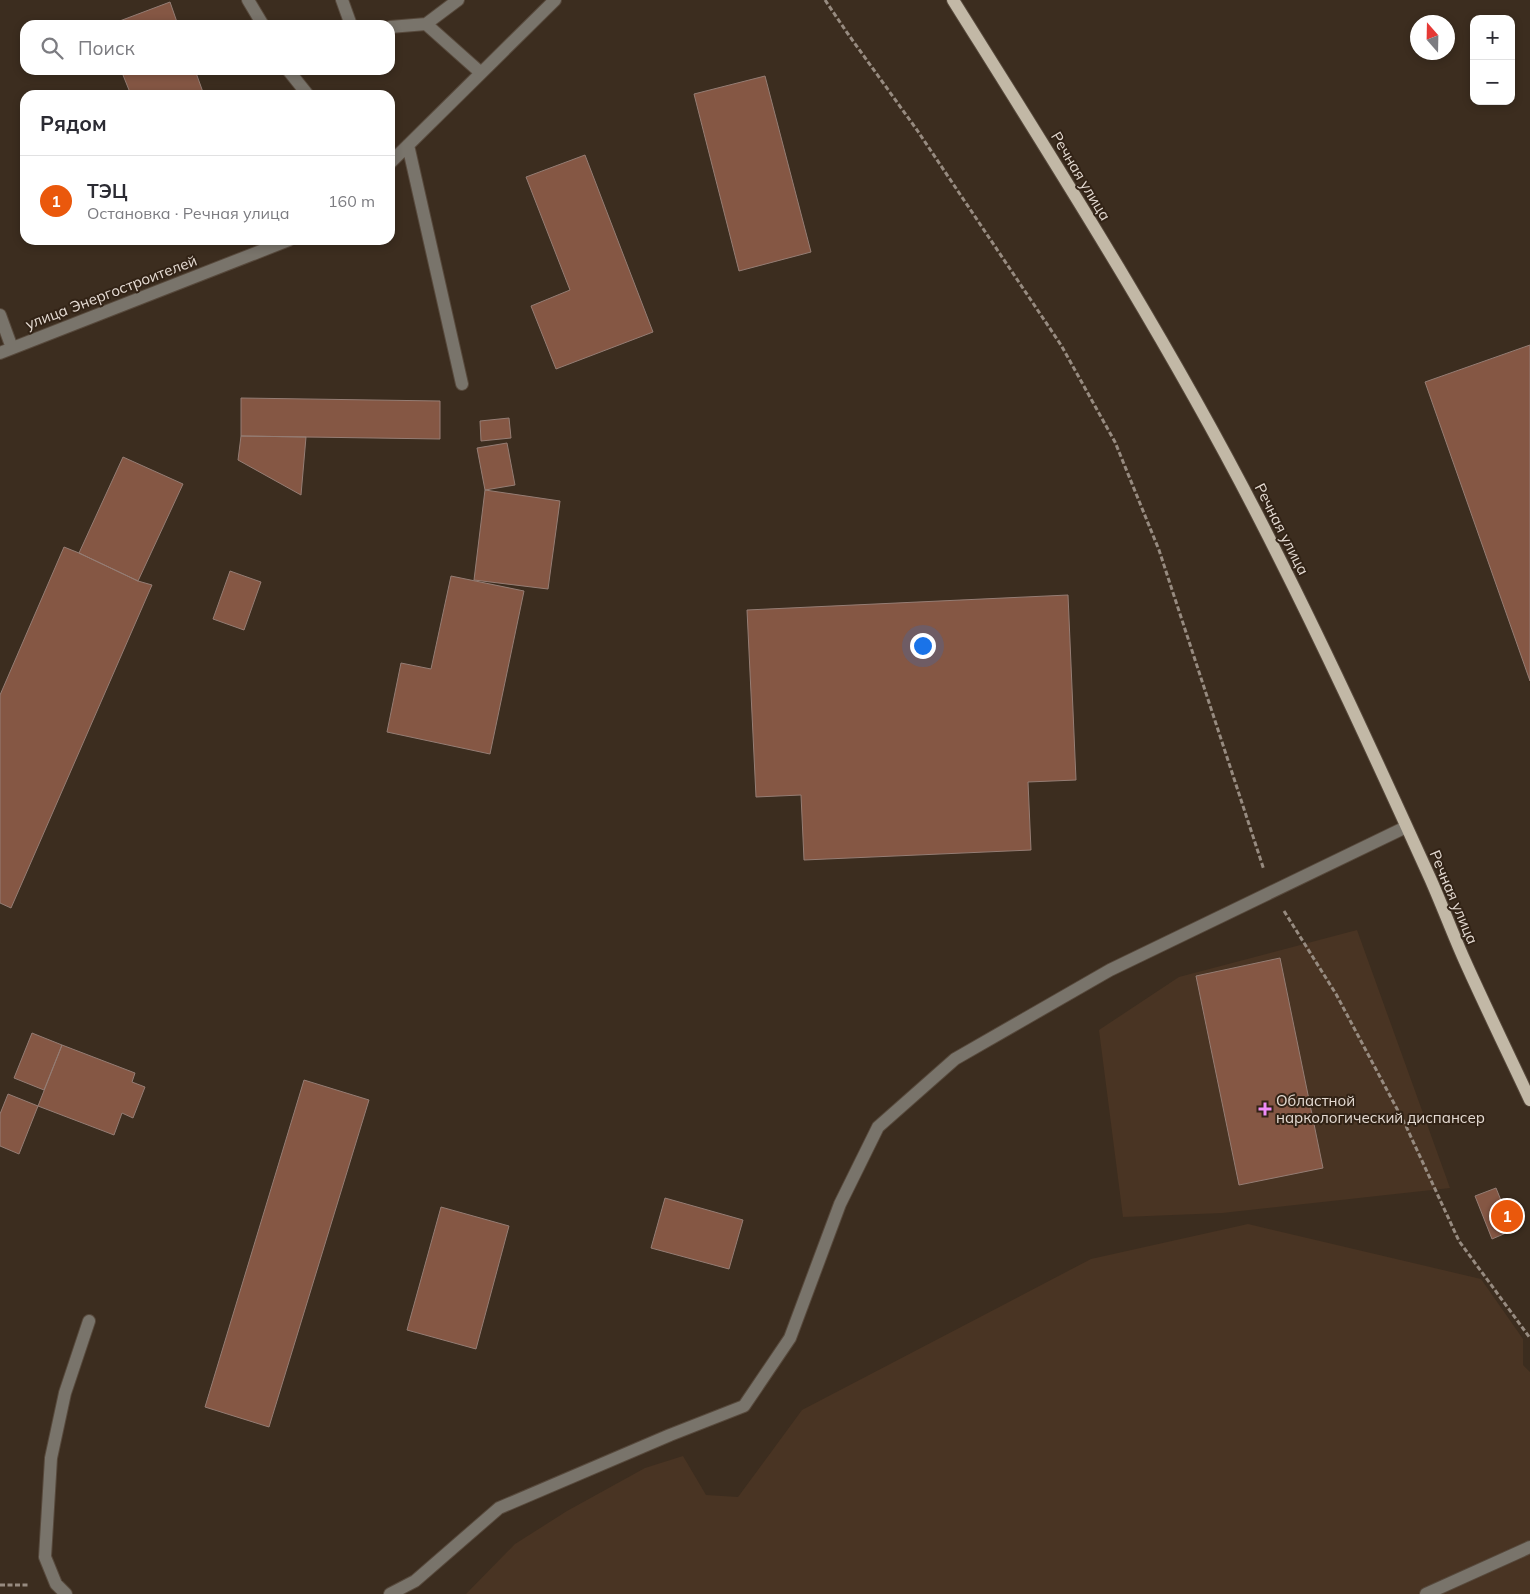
<!DOCTYPE html>
<html lang="ru">
<meta charset="utf-8">
<style>
body{margin:0;font-family:Mulish,sans-serif;background:#f2f2f3;color:#2b2b33}
.controls{position:absolute;right:15px;top:15px;display:grid;overflow:hidden;border-radius:10px;box-shadow:0 2px 8px #0003}
.controls button{width:45px;height:45px;display:grid;place-items:center;padding:0;border:0;border-bottom:1px solid #e1e1e2;background:#fff;color:#2b2b33;font:25px sans-serif}
.compass{position:absolute;left:1410px;top:15px;width:45px;height:45px;border-radius:50%;background:#fff;box-shadow:0 2px 8px #0003;rotate:340deg}
.you{position:absolute;left:922px;top:645px;width:18px;height:18px;margin:-12px;border:4px solid #fff;border-radius:50%;background:#1a73e8;box-shadow:0 0 0 8px #1a73e833}
.badge{display:grid;place-items:center;width:32px;height:32px;border-radius:50%;background:#ea580c;color:#fff;font-size:16px;font-weight:700}
.pin{position:absolute;translate:-50% -50%;border:2px solid #fff;box-shadow:0 1px 5px #0006}
.list{margin:0;padding:0;list-style:none}
h2{display:flex;justify-content:space-between;align-items:center;height:65px;margin:0;padding:0 20px;font-size:21px}
h2 small{font-size:16px;font-weight:400;color:#7c7c81}
.list li{display:grid;grid-template-columns:32px 1fr auto;gap:15px;align-items:center;box-sizing:border-box;height:90px;padding:0 20px;border-top:1px solid #e1e1e2}
.list b{display:block;font-size:19px;white-space:nowrap}
.list p{margin:0;font-size:16px;white-space:nowrap;color:#7c7c81}
.list em{font-size:16px;font-style:normal;color:#7c7c81}
.icon{flex:none;width:28px;height:28px;fill:none;stroke:currentColor;stroke-width:2;stroke-linecap:round;stroke-linejoin:round}
.map{position:relative;flex:none;width:1530px;height:1594px;overflow:hidden}
.search{position:absolute;background:#fff;box-shadow:0 2px 8px #0003;left:20px;top:20px;width:375px;height:55px;display:flex;align-items:center;gap:12px;box-sizing:border-box;padding:0 18px;border-radius:15px;color:#7c7c81;font-size:19px}
.panel{position:absolute;background:#fff;box-shadow:0 2px 8px #0003;left:20px;top:90px;width:375px;height:155px;border-radius:15px}
.map>svg:first-child{display:block}
.built{fill:#493423}
.building{fill:#855744;stroke:#957d74}
.lines{fill:none;stroke-linecap:round;stroke-linejoin:round}
.minor-casing{stroke:#57493c;stroke-width:14}
.major-casing{stroke:#57493c;stroke-width:14}
.path{stroke:#978b80;stroke-width:3;stroke-dasharray:5 2.5;stroke-linecap:butt}
.minor{stroke:#79746b;stroke-width:12}
.major{stroke:#c2b8a6;stroke-width:12}
.poi-dot{fill:#ee8cf8;stroke:#322316;stroke-width:2}
.labels{text-anchor:middle;dominant-baseline:central;stroke-width:4;stroke-linejoin:round;paint-order:stroke}
.street-label{font-size:15px;fill:#e5dbd3;stroke:#322316}
.poi-label{font-size:15px;fill:#e5dbd3;stroke:#322316;text-anchor:start}
</style>
<div class="map">
<svg width="1530" height="1594" viewBox="0 0 1530 1594">
<rect width="100%" height="100%" fill="#3c2d1f"/>
<!-- built -->
<path class="built" d="M1357 930 1450 1188 1222 1213 1123 1217 1099 1030 1179 977Z
M1248 1224 1481 1279 1523 1339V1365L1530 1372V1594H466L515 1544 567 1511 645 1468 683 1456 706 1495 738 1497 802 1410 1091 1259Z"/>
<!-- building -->
<path class="building" d="M170 2 178 25H109Z
M121 70H195L204 95H131Z
M765 76 811 252 739 271 694 94Z
M585 155 653 332 556 369 531 306 570 290 526 177Z
M1530 345V681L1425 382Z
M241 398 440 401V439L241 436Z
M509 418 511 438 481 441 480 421Z
M241 436 306 437 301 495 238 460Z
M507 443 515 485 485 490 477 448Z
M123 457 183 484 138 581 79 553Z
M485 490 560 501 548 589 474 580Z
M64 547 79 553 138 581 152 585 11 908 0 903V695Z
M230 571 261 582 244 630 213 619Z
M451 576 524 591 490 754 387 732 401 663 431 669Z
M1068 595 1076 780 1028 782 1031 850 804 860 801 795 756 797 747 610Z
M1280 958 1323 1168 1239 1185 1196 976Z
M32 1033 62 1045 44 1090 14 1078Z
M62 1045 135 1073 132 1082 145 1087 133 1118 122 1113 114 1135 38 1106Z
M304 1080 369 1100 269 1427 205 1407Z
M8 1094 38 1106 19 1154 0 1146V1114Z
M1496 1188 1513 1230 1492 1239 1475 1196Z
M665 1198 743 1220 729 1269 651 1248Z
M441 1207 509 1226 476 1349 407 1330Z"/>
<g class="lines">
<defs>
<path id="minor" d="M248 0 263 25
M342 0 351 25
M426 24 481 73
M390 27 426 24 458 0
M288 70 308 95
M408 145 462 384
M390 163 555 0
M0 315 12 348
M0 353 289 240
M66 1594 56 1584 45 1557 51 1458 65 1393 89 1321
M390 1594 415 1581 499 1508 670 1435 744 1406 790 1338 840 1204 878 1127 955 1059 1110 970 1406 827
M1426 1594 1530 1547"/>
<path id="major" d="M953 0C1060 171 1169 342 1261 522 1321 639 1376 759 1430 878 1442 905 1452 932 1464 959 1485 1006 1508 1053 1530 1100"/>
</defs>
<!-- minor casing -->
<use href="#minor" class="minor-casing"/>
<!-- major casing -->
<use href="#major" class="major-casing"/>
<!-- path -->
<path class="path" d="M825 0 848 34 917 130 1061 345 1115 442 1159 550 1264 870
M1284 911 1336 994 1405 1124 1459 1241 1530 1338
M0 1585H30"/>
<!-- minor -->
<use href="#minor" class="minor"/>
<!-- major -->
<use href="#major" class="major"/>
</g>
<!-- markers -->
<path class="poi-dot" d="M1262.5 1101.5h5v5h5v5h-5v5h-5v-5h-5v-5h5z"/>
<g class="labels">
<!-- street labels -->
<g class="street-label">
<text transform="translate(1081 176) rotate(59)">Речная улица</text>
<text transform="translate(111 292) rotate(-21)">улица Энергостроителей</text>
<text transform="translate(1282 529) rotate(63)">Речная улица</text>
<text transform="translate(1454 897) rotate(67)">Речная улица</text>
</g>
<!-- poi labels -->
<g class="poi-label">
<text x="1276" y="1100">Областной<tspan x="1276" dy="17">наркологический диспансер</tspan></text>
</g>
</g>
</svg>
<div class="controls">
<button>+</button>
<button>−</button>
</div>
<svg class="compass" viewBox="-18 -18 36 36"><path d="M0-13l5 13h-10z" fill="#e53935"/><path d="M0 13l5-13h-10z" fill="#7c7c81"/></svg>
<div class="you"></div>
<div class="pin badge" style="left:1507px;top:1216px">1</div>
<div class="search"><svg class="icon" aria-label="search" viewBox="0 0 24 24"><circle cx="10" cy="10" r="6"/><path d="M15 15l6 6"/></svg>Поиск</div>
<section class="panel">
<h2>Рядом<small></small></h2>
<ul class="list">
<li><span class="badge">1</span><div><b>ТЭЦ</b><p>Остановка · Речная улица</p></div><em>160 m</em></li>
</ul>
</section>
</div>
